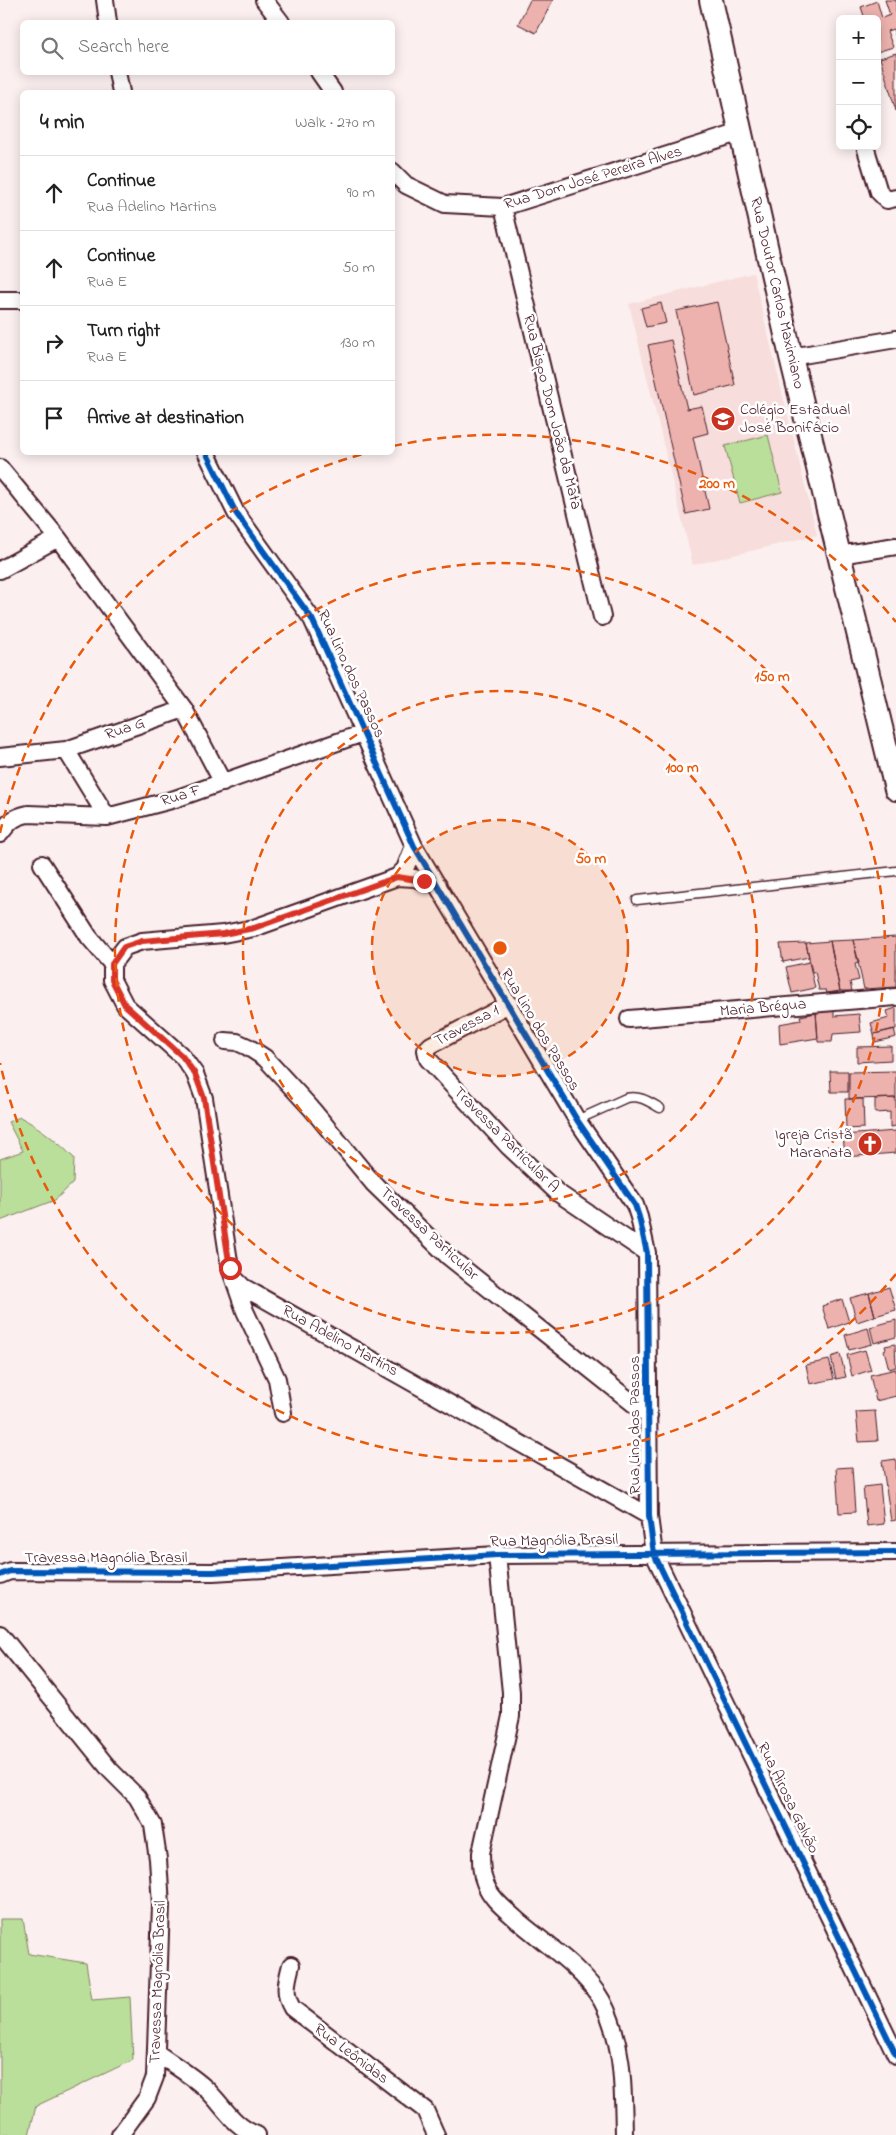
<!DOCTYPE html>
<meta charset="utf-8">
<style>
body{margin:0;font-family:"Indie Flower",sans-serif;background:#f2f2f2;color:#222}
.controls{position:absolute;right:15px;top:15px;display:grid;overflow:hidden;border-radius:8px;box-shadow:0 2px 12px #0003}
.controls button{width:45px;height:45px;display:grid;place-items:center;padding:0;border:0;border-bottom:1px solid #e0e0e0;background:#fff;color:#222;font:25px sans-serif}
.stop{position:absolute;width:15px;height:15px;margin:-11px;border:4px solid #d93025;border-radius:50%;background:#fff}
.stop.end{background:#d93025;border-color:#fff;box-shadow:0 1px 5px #0008}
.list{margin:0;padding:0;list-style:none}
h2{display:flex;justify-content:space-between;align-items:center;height:65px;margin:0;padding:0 20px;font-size:21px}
h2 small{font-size:16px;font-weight:400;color:#767676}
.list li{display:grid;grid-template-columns:32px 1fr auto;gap:15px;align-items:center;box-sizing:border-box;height:75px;padding:0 20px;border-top:1px solid #e0e0e0}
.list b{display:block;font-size:19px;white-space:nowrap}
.list p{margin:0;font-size:16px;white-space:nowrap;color:#767676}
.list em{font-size:16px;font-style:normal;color:#767676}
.icon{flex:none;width:28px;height:28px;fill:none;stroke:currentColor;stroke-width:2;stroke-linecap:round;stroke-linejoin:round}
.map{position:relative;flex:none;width:896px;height:2135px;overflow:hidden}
.search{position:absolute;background:#fff;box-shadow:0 2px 12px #0003;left:20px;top:20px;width:375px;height:55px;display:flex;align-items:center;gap:12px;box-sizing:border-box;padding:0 18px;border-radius:8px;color:#767676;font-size:19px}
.panel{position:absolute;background:#fff;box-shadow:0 2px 12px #0003;left:20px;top:90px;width:375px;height:365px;border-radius:8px}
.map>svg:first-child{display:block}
.built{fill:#f7dddb}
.green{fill:#badf9a;stroke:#827f62}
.building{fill:#edb2ad;stroke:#4a1f2b}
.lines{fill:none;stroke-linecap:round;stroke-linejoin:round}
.lane-casing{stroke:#4a1f2b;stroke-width:11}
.street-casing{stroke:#4a1f2b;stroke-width:20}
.secondary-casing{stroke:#4a1f2b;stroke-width:26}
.lane{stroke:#fff;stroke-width:8}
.street{stroke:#fff;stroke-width:16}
.secondary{stroke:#fff;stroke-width:22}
.cycleway-casing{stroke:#fff;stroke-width:9}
.cycleway{stroke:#0057b8;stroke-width:6}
.route{stroke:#d93025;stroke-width:6}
.ring{fill:none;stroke:#e8590c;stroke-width:2.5;stroke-dasharray:9 6}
.labels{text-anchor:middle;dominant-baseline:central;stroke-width:5;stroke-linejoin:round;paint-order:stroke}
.street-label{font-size:16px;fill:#4a1f2b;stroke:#fff}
.poi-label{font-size:16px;fill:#4a1f2b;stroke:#fff;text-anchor:start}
.centre{fill:#e8590c;stroke:#fff;stroke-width:2.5}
.ring-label{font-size:15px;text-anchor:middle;font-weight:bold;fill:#e8590c;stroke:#fff;stroke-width:5;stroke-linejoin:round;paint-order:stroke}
</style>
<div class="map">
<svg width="896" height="2135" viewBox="0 0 896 2135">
<rect width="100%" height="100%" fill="#fbf0ef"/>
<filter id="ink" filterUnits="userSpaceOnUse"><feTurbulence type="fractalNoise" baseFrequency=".02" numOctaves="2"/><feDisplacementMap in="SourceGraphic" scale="10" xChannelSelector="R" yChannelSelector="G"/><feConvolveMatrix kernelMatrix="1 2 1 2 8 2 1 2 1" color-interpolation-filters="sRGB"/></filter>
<g filter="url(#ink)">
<!-- built -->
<path class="built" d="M753 273 817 535 693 565 629 304Z"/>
<!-- green -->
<path class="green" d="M768 435 782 492 740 503 725 446Z
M20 1117C41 1128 57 1141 74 1158L73 1183 55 1200 0 1221V1159L23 1151 8 1122Z
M0 1919H23L29 1954 86 1963 92 2000 130 1997 133 2060 36 2106 29 2135H0Z"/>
<!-- building -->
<path class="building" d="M530 0H553L536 33 518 24Z
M885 0H896V38L893 29 887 31 893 47 877 52V19H865L861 7 877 1 882 18 890 15Z
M896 53V111L880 58Z
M717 302 735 385 694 395 676 311Z
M661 303 666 323 646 327 641 308Z
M671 340 687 409 702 406 708 433 693 437 709 509 686 514 648 345Z
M896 937V987L864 989 853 940Z
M853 940 859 963 855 964 859 980 850 982 852 991H840L830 941Z
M830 941 840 991 827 993 826 990H819L815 972H812L806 943Z
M806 943 809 957 783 962 780 944Z
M809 962 815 988 792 993 786 967Z
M896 1008V1029L874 1034 871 1023 889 1018 887 1011Z
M834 1010V1016L859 1014 861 1032 833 1034 832 1042H818L816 1011Z
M816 1013 818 1038 780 1044 779 1024 801 1020 800 1016Z
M894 1029 896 1037 875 1042 874 1034Z
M891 1046V1060L857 1062V1047Z
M830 1071H848V1092H831Z
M896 1071V1098L849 1099V1072Z
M896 1098V1126L890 1127V1112L875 1113V1099Z
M845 1099H863L864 1128 846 1129Z
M896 1131V1153L845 1157 843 1135Z
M889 1287 896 1310 875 1316 869 1293Z
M869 1293 875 1316 857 1322 850 1298Z
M842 1299 849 1322 829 1329 822 1306Z
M896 1320V1337L874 1343 870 1327Z
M868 1328 872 1344 849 1350 845 1335Z
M895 1344 896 1367 889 1369 884 1350 886 1349 885 1346Z
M865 1350 871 1370 852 1376 847 1355Z
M840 1354 846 1377 836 1379 831 1357Z
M829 1360 834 1379 810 1384 806 1365Z
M896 1369V1396L876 1401 870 1375Z
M875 1411 878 1441 859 1442 856 1412Z
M896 1459V1520L891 1521 882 1461Z
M852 1467 855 1512 839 1513 836 1468Z
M880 1485 884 1524 867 1526 863 1487Z"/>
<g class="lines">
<defs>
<path id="lane" d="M637 900 896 871
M577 1120 626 1098C640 1095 648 1101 660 1108"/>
<path id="street" d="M105 0 108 22
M264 0 281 22
M117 72 121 92
M319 72 333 92
M865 146 879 192 887 200 896 198
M392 171 406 185 445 204 503 207 741 132
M503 207 602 617
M0 300H22
M791 357 896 339
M206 452 236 513 312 619 414 846 577 1120 635 1205 639 1217 647 1253 649 1516 654 1554 896 2055
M0 468 58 538 184 709 223 783
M839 555 896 546
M0 570 58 538
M66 750 107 817
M0 757 66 750 184 709
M0 834C9 822 13 817 28 814L107 817 175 799 363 733
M42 864 89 937 112 964
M397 877 414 878 438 885
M509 1004 431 1045 426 1050 428 1059 509 1147 558 1193 647 1253
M629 1019 896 997
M225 1041 237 1042 248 1047 265 1058 311 1108 373 1183 449 1257 649 1416
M234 1278 243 1287 649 1516
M283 1413 277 1379 245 1311 230 1268 204 1098 195 1074 182 1056 125 1005 112 980V964L125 947 142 941 223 934 254 928 397 877 405 869 414 846
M497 1555 511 1692V1716L481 1853C481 1864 481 1874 485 1883 491 1899 505 1909 517 1920 544 1943 585 1970 602 2001 624 2042 623 2090 624 2135
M0 1575 10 1571 213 1572 497 1555 896 1552
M0 1634 110 1770 137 1797 153 1825 158 1859 161 1905 155 2077 147 2098 120 2135
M291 1965C287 1981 283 1993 292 2008L425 2110 436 2135
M157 2053C172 2064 191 2075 205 2088 223 2104 233 2127 257 2135"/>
<path id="secondary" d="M711 0 791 357 896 789"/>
</defs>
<!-- lane casing -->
<use href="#lane" class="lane-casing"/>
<!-- street casing -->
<use href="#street" class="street-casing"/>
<!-- secondary casing -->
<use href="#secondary" class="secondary-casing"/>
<!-- lane -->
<use href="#lane" class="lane"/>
<!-- street -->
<use href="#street" class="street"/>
<!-- secondary -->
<use href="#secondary" class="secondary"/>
<defs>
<path id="cycleway" d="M206 452 236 513 312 619 414 846 577 1120 635 1205 639 1217 647 1253 649 1516 654 1554 896 2055
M0 1575 10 1571 213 1572 497 1555 896 1552"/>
</defs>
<!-- cycleway casing -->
<use href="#cycleway" class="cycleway-casing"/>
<!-- cycleway -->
<use href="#cycleway" class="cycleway"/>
</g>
</g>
<g class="lines" filter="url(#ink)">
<!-- route -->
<path class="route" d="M230 1268 204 1098 195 1074 182 1056 125 1005 112 980V964L124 947 142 941 223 934 254 928 397 877 424 881"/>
</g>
<!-- distance rings -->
<circle cx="500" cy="948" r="128" fill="#e8590c" fill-opacity=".12"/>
<g class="ring">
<circle cx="500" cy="948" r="128"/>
<circle cx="500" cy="948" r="257"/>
<circle cx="500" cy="948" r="385"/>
<path d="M896 1274A513 513 0 0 1 0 1063M0 833A513 513 0 0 1 363 454M393 446A513 513 0 0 1 896 622"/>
</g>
<!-- icons -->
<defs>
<symbol id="school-disc" viewBox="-11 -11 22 22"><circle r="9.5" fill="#c8321e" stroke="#fff"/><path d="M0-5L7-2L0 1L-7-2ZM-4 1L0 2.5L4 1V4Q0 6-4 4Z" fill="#fff"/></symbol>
<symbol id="church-disc" viewBox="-11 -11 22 22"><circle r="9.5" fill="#c8321e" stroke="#fff"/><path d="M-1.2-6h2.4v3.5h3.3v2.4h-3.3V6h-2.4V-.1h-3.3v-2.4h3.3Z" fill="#fff"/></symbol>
</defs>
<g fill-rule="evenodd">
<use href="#school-disc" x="709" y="405" width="28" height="28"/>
<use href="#church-disc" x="856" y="1130" width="28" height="28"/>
</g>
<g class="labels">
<!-- street labels -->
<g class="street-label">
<text transform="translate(593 178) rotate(-17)">Rua Dom José Pereira Alves</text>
<text transform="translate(777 293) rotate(77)">Rua Doutor Carlos Maximiano</text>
<text transform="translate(552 412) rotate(76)">Rua Bispo Dom João da Mata</text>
<text transform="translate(351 674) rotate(65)">Rua Lino dos Passos</text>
<text transform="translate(125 729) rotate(-19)">Rua G</text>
<text transform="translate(181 796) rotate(-17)">Rua F</text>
<text transform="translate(763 1008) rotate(-5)">Maria Brégua</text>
<text transform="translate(467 1026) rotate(-28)">Travessa 1</text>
<text transform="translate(540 1030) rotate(59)">Rua Lino dos Passos</text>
<text transform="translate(506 1140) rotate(45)">Travessa Particular A</text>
<text transform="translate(429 1234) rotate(43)">Travessa Particular</text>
<text transform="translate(340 1341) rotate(29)">Rua Adelino Martins</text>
<text transform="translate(635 1425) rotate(-90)">Rua Lino dos Passos</text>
<text transform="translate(554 1541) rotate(-1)">Rua Magnólia Brasil</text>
<text x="106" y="1558">Travessa Magnólia Brasil</text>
<text transform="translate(788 1798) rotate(64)">Rua Airosa Galvão</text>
<text transform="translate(158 1982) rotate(-88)">Travessa Magnólia Brasil</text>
<text transform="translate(351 2054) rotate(37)">Rua Leônidas</text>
</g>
<!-- poi labels -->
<g class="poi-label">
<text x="740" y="410">Colégio Estadual<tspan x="740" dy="18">José Bonifácio</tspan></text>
<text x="852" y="1135" text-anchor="end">Igreja Cristã<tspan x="852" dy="18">Maranata</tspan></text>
</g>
</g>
<circle cx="500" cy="948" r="8" class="centre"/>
<g class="ring-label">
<text x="717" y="488">200 m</text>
<text x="772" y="681">150 m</text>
<text x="682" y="772">100 m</text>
<text x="591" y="863">50 m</text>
</g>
</svg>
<div class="controls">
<button>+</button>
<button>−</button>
<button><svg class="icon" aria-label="locate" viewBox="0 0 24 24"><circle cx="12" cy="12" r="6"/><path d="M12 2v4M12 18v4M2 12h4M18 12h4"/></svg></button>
</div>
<div class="stop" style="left:230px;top:1268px"></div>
<div class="stop end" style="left:424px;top:881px"></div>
<div class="search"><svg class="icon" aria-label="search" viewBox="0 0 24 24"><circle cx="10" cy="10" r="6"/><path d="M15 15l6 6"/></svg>Search here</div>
<section class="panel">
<h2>4 min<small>Walk · 270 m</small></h2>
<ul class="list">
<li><svg class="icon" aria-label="ahead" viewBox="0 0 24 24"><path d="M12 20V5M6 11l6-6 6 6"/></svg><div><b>Continue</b><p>Rua Adelino Martins</p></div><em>90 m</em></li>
<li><svg class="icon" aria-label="ahead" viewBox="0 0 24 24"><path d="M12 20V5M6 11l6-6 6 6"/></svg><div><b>Continue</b><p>Rua E</p></div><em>50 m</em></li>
<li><svg class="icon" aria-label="right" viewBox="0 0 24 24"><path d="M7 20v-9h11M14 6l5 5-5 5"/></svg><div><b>Turn right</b><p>Rua E</p></div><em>130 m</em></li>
<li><svg class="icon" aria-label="arrive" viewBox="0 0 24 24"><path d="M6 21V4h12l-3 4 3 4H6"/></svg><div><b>Arrive at destination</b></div></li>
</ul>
</section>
</div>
